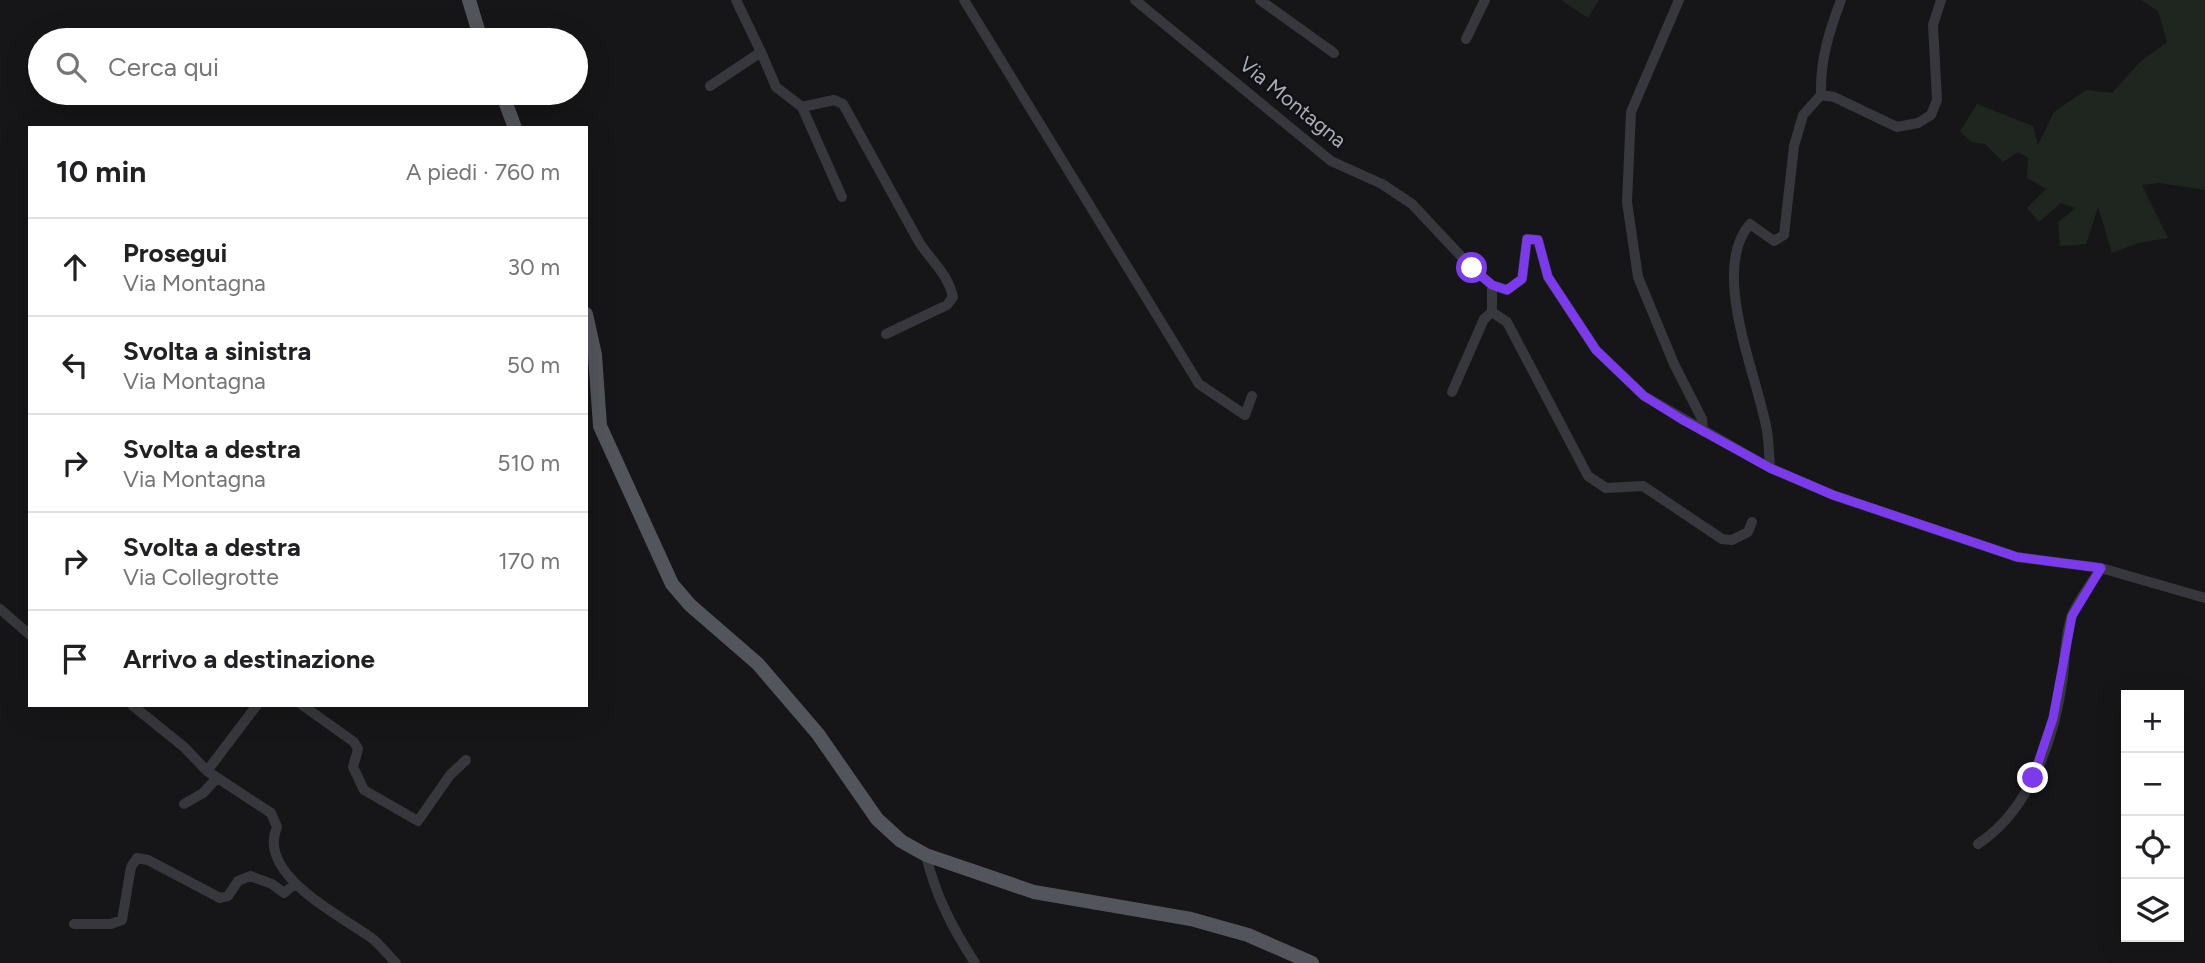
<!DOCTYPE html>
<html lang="it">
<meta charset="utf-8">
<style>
body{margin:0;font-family:Figtree,sans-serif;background:#f6f6f6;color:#202124}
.controls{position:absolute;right:21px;bottom:21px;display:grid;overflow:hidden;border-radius:0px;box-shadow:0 7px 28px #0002}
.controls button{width:63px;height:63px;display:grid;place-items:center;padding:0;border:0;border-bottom:2px solid #e0e0e0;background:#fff;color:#202124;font:35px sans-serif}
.stop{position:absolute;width:21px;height:21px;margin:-16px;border:5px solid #7c3aed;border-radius:50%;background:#fff}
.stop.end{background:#7c3aed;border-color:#fff;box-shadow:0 2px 7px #0008}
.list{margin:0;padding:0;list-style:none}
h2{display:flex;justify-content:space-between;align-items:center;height:91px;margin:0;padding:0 28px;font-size:30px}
h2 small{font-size:23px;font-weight:400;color:#757577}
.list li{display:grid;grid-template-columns:46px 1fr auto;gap:21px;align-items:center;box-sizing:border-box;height:98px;padding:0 28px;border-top:2px solid #e0e0e0}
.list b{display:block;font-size:26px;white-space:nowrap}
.list p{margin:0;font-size:23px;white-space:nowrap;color:#757577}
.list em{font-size:23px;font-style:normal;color:#757577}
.icon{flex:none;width:38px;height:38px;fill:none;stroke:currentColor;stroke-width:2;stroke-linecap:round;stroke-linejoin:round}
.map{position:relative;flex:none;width:2205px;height:963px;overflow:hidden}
.search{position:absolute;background:#fff;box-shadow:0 7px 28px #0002;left:28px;top:28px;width:560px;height:77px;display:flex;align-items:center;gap:18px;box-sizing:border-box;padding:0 24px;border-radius:38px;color:#757577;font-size:26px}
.panel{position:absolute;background:#fff;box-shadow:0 7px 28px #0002;left:28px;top:126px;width:560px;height:581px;border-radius:0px}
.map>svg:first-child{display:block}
.green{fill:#1e261f}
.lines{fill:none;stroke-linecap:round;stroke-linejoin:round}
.minor{stroke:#37383d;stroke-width:10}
.major{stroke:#53555c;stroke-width:14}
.route{stroke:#7c3aed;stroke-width:9}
.labels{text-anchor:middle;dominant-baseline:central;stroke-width:5;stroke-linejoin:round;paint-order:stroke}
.street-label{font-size:21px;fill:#a8adb8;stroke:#111113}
</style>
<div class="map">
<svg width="2205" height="963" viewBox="0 0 2205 963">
<rect width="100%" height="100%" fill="#161618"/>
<!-- green -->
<path class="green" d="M1561 0H1599L1588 18Z
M2141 0H2205V190L2160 183 2142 185 2168 238 2138 243 2112 253 2098 207 2086 244 2060 246 2058 222 2076 208 2061 203 2039 222 2027 208 2046 189 2027 178 2028 158 2018 152 2003 162 1985 144 1971 142 1960 131 1977 104 2033 126 2038 145 2054 112 2086 90 2112 93 2140 62 2167 42 2158 11Z"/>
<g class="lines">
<!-- minor -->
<path class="minor" d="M964 0 1199 384 1245 415 1252 396
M1135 0 1331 161 1382 184 1412 204 1472 268 1492 285 1507 290 1522 279 1527 239 1538 240 1548 277 1596 350 1644 396 1770 468 1833 495 2017 557 2101 568 2205 598
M1260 0 1334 53
M1679 0 1631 112 1627 202 1638 277 1674 364 1702 419 1703 431
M1466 39 1485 0
M761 52 776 87 802 107 834 100 843 104 919 242C932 262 948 274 953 297L947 305 886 334
M710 86 761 52 736 0
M1821 95C1820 60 1829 32 1841 0
M802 107 842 197
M1492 285V312L1507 322 1588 476 1606 488 1643 486 1722 539 1732 540 1748 532 1752 522
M1452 392 1484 319 1492 312
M1770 468C1769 456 1769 443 1767 431 1758 377 1709 270 1750 224L1774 241 1784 235 1794 146 1803 115 1821 95 1834 97 1897 127 1918 123 1931 115 1937 100 1933 25 1941 0
M0 609 30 635
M132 705 184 747 207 771 271 813 277 827C256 875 342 916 373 939 381 946 388 955 396 963
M302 705 354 742 358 749 353 767 364 790 418 821 450 775 466 760
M207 771 257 705
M184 804 203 793 217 778
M1978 844C2031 809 2055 737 2063 677 2065 657 2065 637 2071 618 2077 601 2092 583 2101 568
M926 855C935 895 953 929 975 963
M74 924H111L122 920 131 867 137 858 148 860 220 898 228 896 238 881 250 876 272 884 284 893 295 884"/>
<!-- major -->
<path class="major" d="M469 0 481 40
M502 93 515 128
M586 314 595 355 600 426 672 584 690 605 758 664 818 734 877 819 901 841 926 855 1034 892 1191 919 1248 935 1312 963"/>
</g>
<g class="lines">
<!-- route -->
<path class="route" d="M1472 268 1492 285 1507 290 1522 279 1527 239 1538 240 1548 277 1596 350 1644 396 1681 419 1770 468 1833 495 2017 557 2101 568 2072 616 2053 718 2033 778"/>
</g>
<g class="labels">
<!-- street labels -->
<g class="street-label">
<text transform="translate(1293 102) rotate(39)">Via Montagna</text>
</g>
</g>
</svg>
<div class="controls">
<button>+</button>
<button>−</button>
<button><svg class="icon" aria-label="locate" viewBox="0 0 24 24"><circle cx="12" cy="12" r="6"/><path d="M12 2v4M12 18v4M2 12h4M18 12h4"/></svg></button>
<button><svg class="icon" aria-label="layers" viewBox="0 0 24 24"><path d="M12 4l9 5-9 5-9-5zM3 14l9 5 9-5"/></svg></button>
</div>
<div class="stop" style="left:1472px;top:268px"></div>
<div class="stop end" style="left:2033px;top:778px"></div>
<div class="search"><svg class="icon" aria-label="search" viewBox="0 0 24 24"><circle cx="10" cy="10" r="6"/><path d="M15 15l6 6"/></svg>Cerca qui</div>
<section class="panel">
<h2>10 min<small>A piedi · 760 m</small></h2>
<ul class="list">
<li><svg class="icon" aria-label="ahead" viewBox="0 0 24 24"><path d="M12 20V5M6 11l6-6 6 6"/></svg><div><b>Prosegui</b><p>Via Montagna</p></div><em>30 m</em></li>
<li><svg class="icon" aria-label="left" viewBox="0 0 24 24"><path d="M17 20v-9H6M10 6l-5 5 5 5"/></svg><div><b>Svolta a sinistra</b><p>Via Montagna</p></div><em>50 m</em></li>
<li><svg class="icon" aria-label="right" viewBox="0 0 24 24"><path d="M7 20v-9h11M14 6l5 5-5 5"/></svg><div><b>Svolta a destra</b><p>Via Montagna</p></div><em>510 m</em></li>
<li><svg class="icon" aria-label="right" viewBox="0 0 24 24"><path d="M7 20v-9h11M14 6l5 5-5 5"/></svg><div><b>Svolta a destra</b><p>Via Collegrotte</p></div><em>170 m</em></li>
<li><svg class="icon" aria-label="arrive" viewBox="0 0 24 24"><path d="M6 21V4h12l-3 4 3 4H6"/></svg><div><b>Arrivo a destinazione</b></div></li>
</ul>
</section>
</div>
